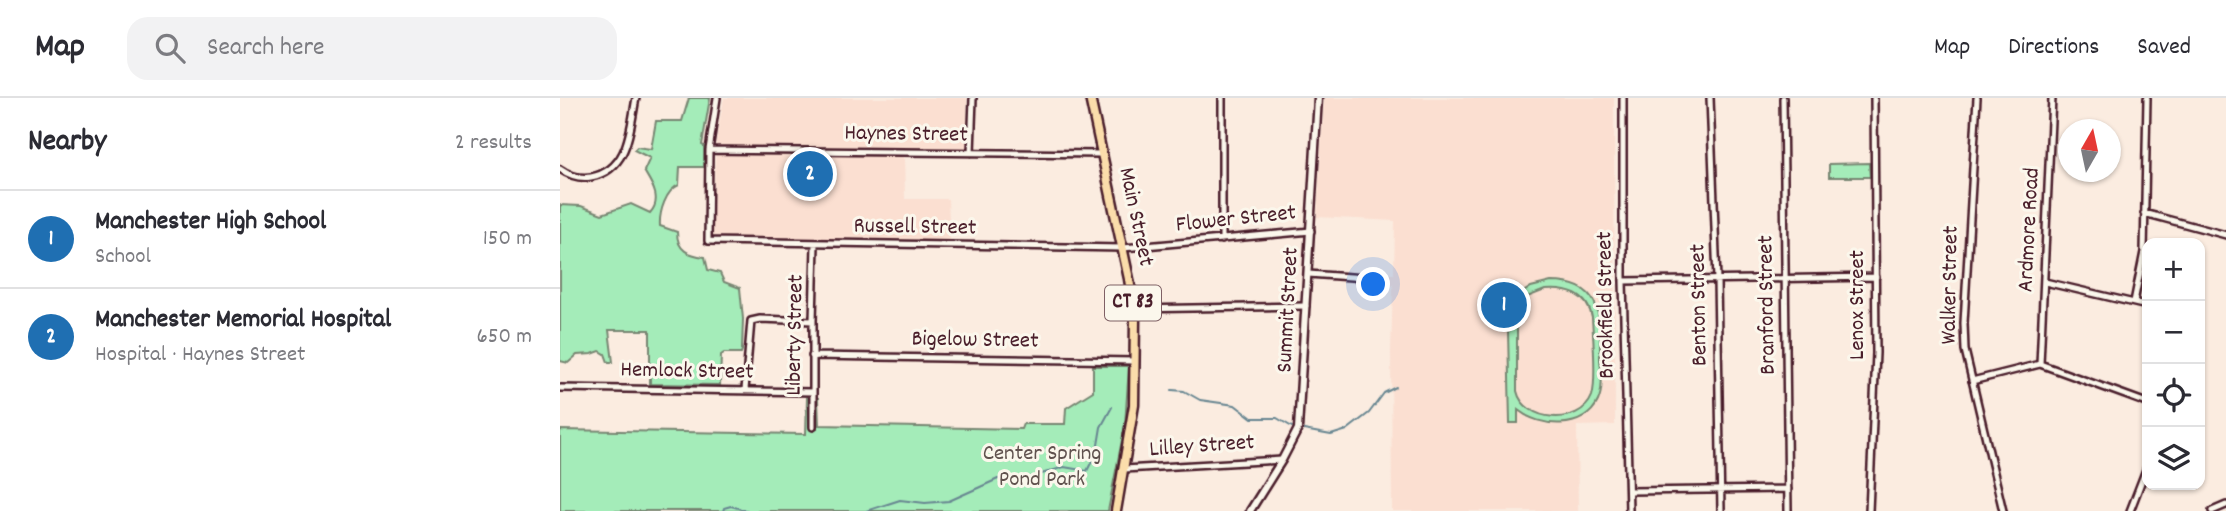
<!DOCTYPE html>
<meta charset="utf-8">
<style>
body{margin:0;font-family:Dekko,sans-serif;background:#f2f2f3;color:#2b2b33}
.controls{position:absolute;right:21px;bottom:21px;display:grid;overflow:hidden;border-radius:14px;box-shadow:0 2px 5px #0004}
.controls button{width:63px;height:63px;display:grid;place-items:center;padding:0;border:0;border-bottom:2px solid #e1e1e2;background:#fff;color:#2b2b33;font:35px sans-serif}
.compass{position:absolute;left:1498px;top:21px;width:63px;height:63px;border-radius:50%;background:#fff;box-shadow:0 2px 5px #0004;rotate:9deg}
.you{position:absolute;left:814px;top:187px;width:24px;height:24px;margin:-18px;border:5px solid #fff;border-radius:50%;background:#1a73e8;box-shadow:0 0 0 10px #1a73e833}
.badge{display:grid;place-items:center;width:46px;height:46px;border-radius:50%;background:#1f6fb2;color:#fff;font-size:23px;font-weight:700}
.pin{position:absolute;translate:-50% -50%;border:4px solid #fff;box-shadow:0 2px 7px #0006}
.list{margin:0;padding:0;list-style:none}
h2{display:flex;justify-content:space-between;align-items:center;height:91px;margin:0;padding:0 28px;font-size:30px}
h2 small{font-size:23px;font-weight:400;color:#7c7c81}
.list li{display:grid;grid-template-columns:46px 1fr auto;gap:21px;align-items:center;box-sizing:border-box;height:98px;padding:0 28px;border-top:2px solid #e1e1e2}
.list b{display:block;font-size:26px;white-space:nowrap}
.list p{margin:0;font-size:23px;white-space:nowrap;color:#7c7c81}
.list em{font-size:23px;font-style:normal;color:#7c7c81}
.icon{flex:none;width:38px;height:38px;fill:none;stroke:currentColor;stroke-width:2;stroke-linecap:round;stroke-linejoin:round}
.map{position:relative;flex:none;width:1666px;height:413px;overflow:hidden}
header{display:flex;align-items:center;gap:42px;box-sizing:border-box;height:98px;padding:0 35px;background:#fff;border-bottom:2px solid #e1e1e2}
header strong{font-size:33px}
nav{display:flex;gap:38px;margin-inline-start:auto;font-size:24px}
.search{width:490px;height:63px;background:#f2f2f3;display:flex;align-items:center;gap:18px;box-sizing:border-box;padding:0 24px;border-radius:21px;color:#7c7c81;font-size:26px}
main{display:flex}
aside{flex:1;background:#fff}
.map>svg:first-child{display:block}
.built{fill:#fbdfd1}
.green{fill:#a4ecb9;stroke:#778672;stroke-width:2;fill-rule:evenodd}
.lines{fill:none;stroke-linecap:round;stroke-linejoin:round}
.stream{stroke:#678691;stroke-width:2}
.minor-casing{stroke:#4a1f2b;stroke-width:10}
.tertiary-casing{stroke:#4a1f2b;stroke-width:11}
.primary-casing{stroke:#4a1f2b;stroke-width:13}
.minor{stroke:#fbf7ec;stroke-width:5}
.tertiary{stroke:#fbf7ec;stroke-width:6}
.primary{stroke:#fbddab;stroke-width:8}
.labels{text-anchor:middle;dominant-baseline:central;stroke-width:6;stroke-linejoin:round;paint-order:stroke}
.shield{fill:#fbf7ec;stroke:#7f6065;stroke-width:2}
.shield-label{font-size:21px;font-weight:bold;fill:#4a1f2b}
.street-label{font-size:23px;fill:#4a1f2b;stroke:#fbf7ec}
.park-label{font-size:23px;fill:#60524e;stroke:#fbf7ec}
</style>
<header>
<strong>Map</strong>
<div class="search"><svg class="icon" aria-label="search" viewBox="0 0 24 24"><circle cx="10" cy="10" r="6"/><path d="M15 15l6 6"/></svg>Search here</div>
<nav><a>Map</a><a>Directions</a><a>Saved</a></nav>
</header>
<main>
<aside>
<h2>Nearby<small>2 results</small></h2>
<ul class="list">
<li><span class="badge">1</span><div><b>Manchester High School</b><p>School</p></div><em>150 m</em></li>
<li><span class="badge">2</span><div><b>Manchester Memorial Hospital</b><p>Hospital · Haynes Street</p></div><em>650 m</em></li>
</ul>
</aside>
<div class="map">
<svg width="1666" height="413" viewBox="0 0 1666 413">
<rect width="100%" height="100%" fill="#fbece0"/>
<filter id="ink" filterUnits="userSpaceOnUse"><feTurbulence type="fractalNoise" baseFrequency=".0143" numOctaves="2"/><feDisplacementMap in="SourceGraphic" scale="14" xChannelSelector="R" yChannelSelector="G"/><feConvolveMatrix kernelMatrix="1 2 1 2 8 2 1 2 1" color-interpolation-filters="sRGB"/></filter>
<g filter="url(#ink)">
<!-- built -->
<path class="built" d="M164 0H407V51H344L345 101H388L390 143 152 139 156 43Z
M764 0H1054L1055 327 1017 328 1018 413H832L831 252 833 187H827L828 176H834L835 123 757 119Z"/>
<!-- green -->
<path class="green" d="M129 0H150L142 47 144 48V69H120L119 87C106 92 99 114 100 128L117 134C117 153 129 157 145 159L148 172 160 175 164 184 180 190 183 221 182 252 181 255H164L161 257 160 287 90 286V232H49L53 264H48L45 256 40 253 32 256 17 257 8 265 0 263V107L21 108 42 116 71 106 90 115C103 101 91 85 84 73L90 60 74 52 77 49 91 51 96 23H122Z
M1309 65 1310 79H1269V66Z
M991 184C1044 184 1040 219 1040 260 1041 273 1044 290 1038 303 1024 333 980 330 958 312V325H950L947 186H955L956 199 971 189ZM985 192C1007 190 1028 196 1032 220 1033 238 1037 282 1032 298 1020 329 964 324 957 293V213L967 199Z
M533 268H569L565 327 548 413H0V332L246 336 247 300H258L259 327 461 331 463 326H505L506 310 533 293Z"/>
<g class="lines">
<!-- stream -->
<path class="stream" d="M612 292 624 293 640 302 675 307 692 320H717L732 329
M744 332 771 337 787 332 809 315 824 295 836 289
M163 413 164 410 171 408 188 413
M306 413 340 402 365 405 389 403 438 381 472 379 504 369 527 373 537 353 541 329 552 309"/>
<defs>
<path id="minor" d="M157 0 149 52 148 143 563 150 751 133
M662 0V142
M1063 0V183L1069 413
M1150 0 1157 182 1161 413
M1223 0 1228 413
M1417 0 1404 225 1405 252 1443 413
M149 52 542 56
M411 55 413 0
M0 71C10 78 19 81 31 79 69 72 70 31 76 0
M1584 115 1666 137
M748 176 820 181
M1063 183 1316 179
M1485 184 1587 208
M1574 204 1584 154 1587 0
M574 211 746 208
M252 258 575 263
M1480 266 1492 0
M1412 283 1480 266 1587 305
M0 290 253 294
M185 292 191 223 200 221 253 223
M253 329V223L255 146
M564 371 722 362
M1069 393 1228 391
M1309 413 1316 255 1314 0
M1570 413 1587 369
M1652 413 1666 407"/>
<path id="tertiary" d="M690 413 722 362 738 331 758 0"/>
<path id="primary" d="M530 0 569 181 575 219 574 307 556 413"/>
</defs>
<!-- minor casing -->
<use href="#minor" class="minor-casing"/>
<!-- tertiary casing -->
<use href="#tertiary" class="tertiary-casing"/>
<!-- primary casing -->
<use href="#primary" class="primary-casing"/>
<!-- minor -->
<use href="#minor" class="minor"/>
<!-- tertiary -->
<use href="#tertiary" class="tertiary"/>
<!-- primary -->
<use href="#primary" class="primary"/>
</g>
</g>
<g class="labels">
<!-- shield labels -->
<rect class="shield" x="545" y="187.5" width="56" height="35" rx="5"/>
<g class="shield-label">
<text x="573" y="205">CT 83</text>
</g>
<!-- street labels -->
<g class="street-label">
<text transform="translate(346 37) rotate(1)">Haynes Street</text>
<text transform="translate(575 119) rotate(78)">Main Street</text>
<text transform="translate(676 122) rotate(-6)">Flower Street</text>
<text transform="translate(355 130) rotate(1)">Russell Street</text>
<text transform="translate(1470 132) rotate(-87)">Ardmore Road</text>
<text transform="translate(1391 187) rotate(-89)">Walker Street</text>
<text transform="translate(1047 207) rotate(-91)">Brookfield Street</text>
<text transform="translate(1140 207) rotate(-91)">Benton Street</text>
<text transform="translate(1208 207) rotate(-91)">Branford Street</text>
<text transform="translate(1298 207) rotate(-90)">Lenox Street</text>
<text transform="translate(729 212) rotate(-87)">Summit Street</text>
<text transform="translate(236 237) rotate(-89)">Liberty Street</text>
<text transform="translate(415 243) rotate(1)">Bigelow Street</text>
<text transform="translate(127 274) rotate(1)">Hemlock Street</text>
<text transform="translate(642 349) rotate(-4)">Lilley Street</text>
</g>
<!-- park labels -->
<g class="park-label">
<text x="482" y="356">Center Spring<tspan x="482" dy="26">Pond Park</tspan></text>
</g>
</g>
</svg>
<div class="controls">
<button>+</button>
<button>−</button>
<button><svg class="icon" aria-label="locate" viewBox="0 0 24 24"><circle cx="12" cy="12" r="6"/><path d="M12 2v4M12 18v4M2 12h4M18 12h4"/></svg></button>
<button><svg class="icon" aria-label="layers" viewBox="0 0 24 24"><path d="M12 4l9 5-9 5-9-5zM3 14l9 5 9-5"/></svg></button>
</div>
<svg class="compass" viewBox="-18 -18 36 36"><path d="M0-13l5 13h-10z" fill="#e53935"/><path d="M0 13l5-13h-10z" fill="#7c7c81"/></svg>
<div class="you"></div>
<div class="pin badge" style="left:944px;top:207px">1</div>
<div class="pin badge" style="left:250px;top:76px">2</div>
</div>
</main>
